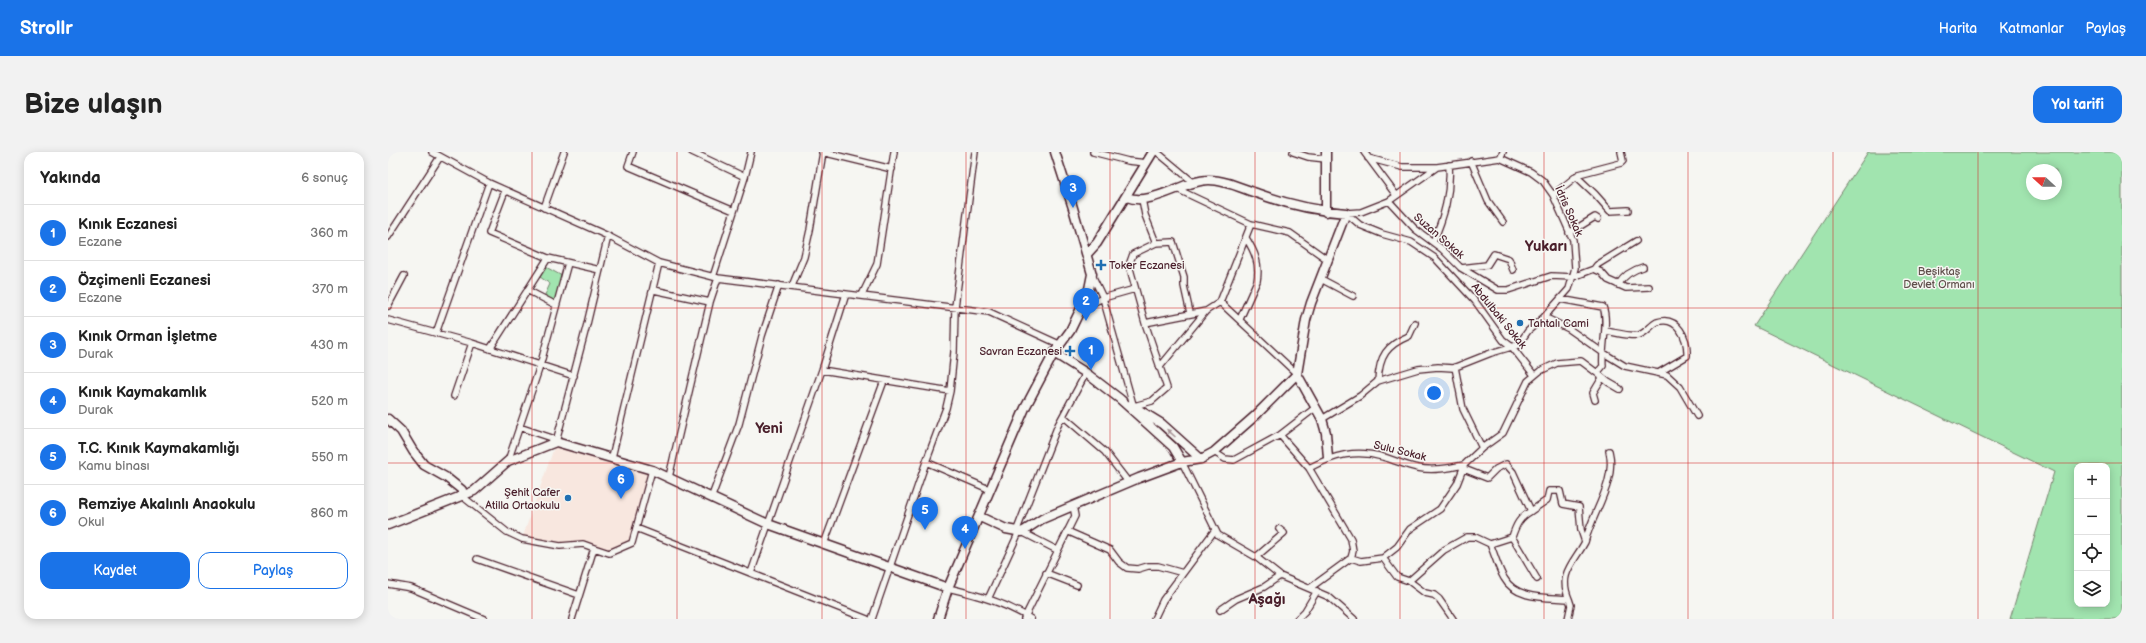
<!DOCTYPE html>
<html lang="tr">
<meta charset="utf-8">
<style>
body{margin:0;font-family:"Balsamiq Sans",sans-serif;background:#f2f2f2;color:#222}
.controls{position:absolute;right:12px;bottom:12px;display:grid;overflow:hidden;border-radius:8px;box-shadow:0 2px 10px #0003}
.controls button{width:36px;height:36px;display:grid;place-items:center;padding:0;border:0;border-bottom:1px solid #e0e0e0;background:#fff;color:#222;font:20px sans-serif}
.compass{position:absolute;left:1638px;top:12px;width:36px;height:36px;border-radius:50%;background:#fff;box-shadow:0 2px 10px #0003;rotate:291deg}
.you{position:absolute;left:1046px;top:241px;width:14px;height:14px;margin:-10px;border:3px solid #fff;border-radius:50%;background:#1a73e8;box-shadow:0 0 0 6px #1a73e833}
.badge{display:grid;place-items:center;width:26px;height:26px;border-radius:50%;background:#1a73e8;color:#fff;font-size:13px;font-weight:700}
.pin{position:absolute;translate:-50% -33px;filter:drop-shadow(0 1px 2px #0008)}
.pin::after{content:'';position:absolute;top:21px;width:14px;height:12px;background:inherit;clip-path:polygon(0 0,100% 0,50% 100%)}
.list{margin:0;padding:0;list-style:none}
h2{display:flex;justify-content:space-between;align-items:center;height:52px;margin:0;padding:0 16px;font-size:17px}
h2 small{font-size:13px;font-weight:400;color:#767676}
.list li{display:grid;grid-template-columns:26px 1fr auto;gap:12px;align-items:center;box-sizing:border-box;height:56px;padding:0 16px;border-top:1px solid #e0e0e0}
.list b{display:block;font-size:15px;white-space:nowrap}
.list p{margin:0;font-size:13px;white-space:nowrap;color:#767676}
.list em{font-size:13px;font-style:normal;color:#767676}
.actions{display:flex;gap:8px;padding:12px 16px}
.actions a{flex:1;padding:9px 0;border:1px solid #1a73e8;border-radius:12px;text-align:center;font-size:14px;color:#1a73e8}
.actions .main{background:#1a73e8;color:#fff}
.icon{flex:none;width:22px;height:22px;fill:none;stroke:currentColor;stroke-width:2;stroke-linecap:round;stroke-linejoin:round}
.map{position:relative;flex:none;width:1734px;height:467px;overflow:hidden;border-radius:12px}
header{display:flex;align-items:center;gap:24px;box-sizing:border-box;height:56px;padding:0 20px;background:#1a73e8;color:#fff}
header strong{font-size:19px}
nav{display:flex;gap:22px;margin-inline-start:auto;font-size:14px}
.intro{display:flex;align-items:center;justify-content:space-between;box-sizing:border-box;height:96px;padding:0 24px}
h1{margin:0;font-size:28px}
.button{padding:10px 18px;border-radius:12px;background:#1a73e8;color:#fff;font-size:14px;font-weight:700}
main{display:flex;gap:24px;padding:0 24px}
aside{flex:1;background:#fff;border-radius:12px;box-shadow:0 2px 10px #0003}
.map>svg:first-child{display:block}
.built{fill:#f8e7df}
.green{fill:#a1e4af;stroke:#76826d;fill-rule:evenodd}
.lines{fill:none;stroke-linecap:round;stroke-linejoin:round}
.street-casing{stroke:#4a1f2b;stroke-width:8}
.secondary-casing{stroke:#4a1f2b;stroke-width:11}
.street{stroke:#f6f6f2;stroke-width:5.5}
.secondary{stroke:#f6f6f2;stroke-width:8}
.oneway{fill:#a99598}
.grid{fill:none;stroke:#d62828;stroke-width:1;stroke-opacity:0.55}
.poi-dot{fill:#1f6fb2;stroke:#f6f6f2;stroke-width:1.5}
.labels{text-anchor:middle;dominant-baseline:central;stroke-width:3;stroke-linejoin:round;paint-order:stroke}
.street-label{font-size:11px;fill:#4a1f2b;stroke:#f6f6f2}
.poi-label{font-size:11px;fill:#4a1f2b;stroke:#f6f6f2;text-anchor:start}
.park-label{font-size:11px;fill:#60504c;stroke:#f6f6f2}
.district-label{font-size:15px;font-weight:bold;fill:#4a1f2b;stroke:#f6f6f2}
</style>
<header>
<strong>Strollr</strong>
<nav><a>Harita</a><a>Katmanlar</a><a>Paylaş</a></nav>
</header>
<div class="intro"><h1>Bize ulaşın</h1><a class="button">Yol tarifi</a></div>
<main>
<aside>
<h2>Yakında<small>6 sonuç</small></h2>
<ul class="list">
<li><span class="badge">1</span><div><b>Kınık Eczanesi</b><p>Eczane</p></div><em>360 m</em></li>
<li><span class="badge">2</span><div><b>Özçimenli Eczanesi</b><p>Eczane</p></div><em>370 m</em></li>
<li><span class="badge">3</span><div><b>Kınık Orman İşletme</b><p>Durak</p></div><em>430 m</em></li>
<li><span class="badge">4</span><div><b>Kınık Kaymakamlık</b><p>Durak</p></div><em>520 m</em></li>
<li><span class="badge">5</span><div><b>T.C. Kınık Kaymakamlığı</b><p>Kamu binası</p></div><em>550 m</em></li>
<li><span class="badge">6</span><div><b>Remziye Akalınlı Anaokulu</b><p>Okul</p></div><em>860 m</em></li>
</ul>
<div class="actions"><a class="main">Kaydet</a><a>Paylaş</a></div>
</aside>
<div class="map">
<svg width="1734" height="467" viewBox="0 0 1734 467">
<rect width="100%" height="100%" fill="#f6f6f2"/>
<filter id="ink" filterUnits="userSpaceOnUse"><feTurbulence type="fractalNoise" baseFrequency=".025" numOctaves="2"/><feDisplacementMap in="SourceGraphic" scale="8" xChannelSelector="R" yChannelSelector="G"/><feConvolveMatrix kernelMatrix="1 2 1 2 8 2 1 2 1" color-interpolation-filters="sRGB"/></filter>
<g filter="url(#ink)">
<!-- built -->
<path class="built" d="M168 290 264 318 244 391 221 401 195 392 172 394 134 387Z"/>
<!-- green -->
<path class="green" d="M1480 0H1734V467H1622L1666 320 1366 174ZM1644 18H1668V42H1644ZM1689 314H1719V452H1689Z
M158 115 174 124 166 150 156 145 162 132 152 125Z"/>
<g class="lines">
<defs>
<path id="street" d="M44 0 101 31 220 84 271 111 330 126 601 160 673 193
M245 0 240 14 346 59
M304 0 357 25
M434 0 504 17
M705 0 740 9 759 11
M769 0 805 30
M905 0 920 5 938 7
M976 0 1008 43
M980 6 1014 15H1049
M1112 6 1115 0
M1083 9 1100 49 1115 70
M1188 24 1207 42 1222 59 1240 58
M789 37 863 72 902 81 940 108
M117 39 101 81 160 106 212 118
M1165 43 1191 22 1233 11 1235 9 1233 0
M754 47 757 63 768 91
M1001 49 1027 77 1054 97 1073 116 1110 138H1120L1163 124 1185 125 1206 117 1213 120 1220 128 1238 136 1261 135
M156 56 176 0
M958 61 972 73 994 82 1023 90 1047 106 1087 149 1115 188 1124 195 1146 223
M958 61 973 60 1001 49 1049 15 1112 6
M1181 81 1207 65 1210 67
M0 85 52 5
M1045 90C1056 65 1063 41 1061 13
M1073 116 1099 113 1106 102 1121 107 1125 118
M1206 117 1209 113 1248 89
M704 123 715 146 746 256
M325 125 357 25 363 0
M933 127 965 144
M1230 133C1236 123 1244 118 1255 115
M404 134 416 105 422 78 435 0
M139 138 168 153
M266 138 322 150
M474 143 489 112 506 0
M832 150 909 222
M0 154 16 124
M692 157 715 146 747 137
M1156 165 1181 177 1214 200 1237 214 1279 223 1292 235 1309 264
M852 167 869 129C872 112 867 100 858 86
M0 168 84 191 186 224
M757 171 741 113 745 102 768 91 785 90 796 125V134L802 161
M1217 179C1226 180 1242 185 1251 183 1258 181 1263 173 1269 170 1290 163 1300 187 1299 204L1272 220
M48 181 101 31
M102 197 160 106
M1067 215 1075 257 1094 296
M771 216 818 159 832 150 863 72
M434 218 562 239
M1209 221 1220 230 1232 237
M990 229C991 204 999 193 1021 184L1027 171
M66 244 84 191
M1207 248 1205 241 1214 226
M746 254 764 249 779 236 757 171 818 159
M675 264 717 300 741 331
M934 267 972 244 990 229 1030 217 1050 215 1065 216 1103 201 1130 193 1140 179 1156 165 1181 137 1187 116 1185 88 1165 43 1155 29 1143 20 1112 6
M131 275 164 286 168 290 199 172 220 84
M892 283 921 316 963 387 965 399 963 406 922 436
M826 300 837 307 846 308 892 283 927 256
M224 305 271 111
M120 309 152 214 180 111
M538 310 603 338
M794 310 830 383 868 405 892 424 941 445 966 467
M1076 313 1094 296 1115 281 1140 229 1152 219 1169 211 1193 209 1209 221 1215 214C1213 197 1221 169 1215 155L1172 147
M921 316C946 303 968 297 995 305 1007 308 1018 314 1030 316 1045 319 1061 316 1076 313
M281 325 322 150 330 126
M74 344 119 380 134 387 172 394 195 392 206 396
M324 344 351 272 374 184 391 133
M248 376 479 467
M679 379 722 398 731 410 739 416 750 417 760 414H770L795 421
M628 380 670 273 698 221
M634 380 669 398
M1124 385 1149 427
M1197 390C1204 361 1229 330 1221 299
M436 392 496 229
M1102 392C1107 403 1110 416 1116 426 1128 448 1159 445 1181 447 1170 422 1185 412 1197 390L1193 378 1191 355 1175 352 1172 339H1161L1159 348 1143 359
M868 405 896 381 891 377
M963 406 973 409 995 406 1009 395 1022 377 1052 357 1069 332 1076 314
M995 406 1009 425 1021 429 1037 441 1046 443 1051 447 1065 467
M89 407 191 443
M363 421 434 218 458 142
M658 421 689 433
M1021 429 1056 398 1079 385H1087L1102 392 1124 385C1128 373 1131 366 1143 359L1125 320 1118 312 1108 317 1099 326 1076 317
M0 432 23 436 96 467
M560 436C590 443 618 451 643 467
M600 447 631 380
M832 458 848 447 876 435 892 424
M184 467 206 396 221 401 244 391 264 318
M484 467 538 310 558 256 562 239 566 200 567 155 587 0
M636 467 687 364 685 354
M766 467 775 448 827 378
M909 467 917 459 929 439
M1180 467 1183 453 1181 447"/>
<path id="secondary" d="M739 45C763 55 796 28 821 28 838 28 855 37 871 42 899 52 928 59 958 61L923 151 918 168 909 222
M938 60V0
M699 102 709 91 765 0
M666 201 698 221 732 247 785 295 794 310
M909 222 934 267 938 281 940 306
M743 253 774 272 813 307
M0 267 13 279 25 299 36 313 59 326 74 338V344
M592 365 618 377 634 380 654 367 751 326 794 310 813 307 826 300 867 264 909 222
M0 373 86 339 120 309 168 290 264 318 380 372 560 436
M550 467 560 436 637 256 666 201 682 179 700 142 704 122 685 56 667 0"/>
</defs>
<!-- street casing -->
<use href="#street" class="street-casing"/>
<!-- secondary casing -->
<use href="#secondary" class="secondary-casing"/>
<!-- street -->
<use href="#street" class="street"/>
<!-- secondary -->
<use href="#secondary" class="secondary"/>
</g>
<!-- one-way arrows -->
<defs><path id="oneway-solid" d="M-6-.8H1V-3.2L6.5 0L1 3.2V.8H-6Z"/></defs>
<use class="oneway" href="#oneway-solid" transform="translate(783 281) rotate(-138)"/>
</g>
<!-- grid -->
<path class="grid" d="M144 0V467M289 0V467M434 0V467M578 0V467M722 0V467M867 0V467M1012 0V467M1156 0V467M1300 0V467M1445 0V467M1590 0V467M0 156H1734M0 311H1734"/>
<!-- markers -->
<g class="poi-dot">
<path d="M711 107h4v4h4v4h-4v4h-4v-4h-4v-4h4z"/>
<circle cx="1132" cy="171" r="4"/>
<path d="M680 193h4v4h4v4h-4v4h-4v-4h-4v-4h4z"/>
<circle cx="180" cy="346" r="4"/>
</g>
<g class="labels">
<!-- street labels -->
<g class="street-label">
<text transform="translate(1181 59) rotate(66)">İdris Sokak</text>
<text transform="translate(1051 84) rotate(41)">Suzan Sokak</text>
<text transform="translate(1111 164) rotate(51)">Abdulbaki Sokak</text>
<text transform="translate(1012 299) rotate(14)">Sulu Sokak</text>
</g>
<!-- poi labels -->
<g class="poi-label">
<text x="721" y="113">Toker Eczanesi</text>
<text x="1140" y="171">Tahtalı Cami</text>
<text x="674" y="199" text-anchor="end">Savran Eczanesi</text>
<text x="172" y="340" text-anchor="end">Şehit Cafer<tspan x="172" dy="13">Atilla Ortaokulu</tspan></text>
</g>
<!-- park labels -->
<g class="park-label">
<text x="1551" y="119">Beşiktaş<tspan x="1551" dy="13">Devlet Ormanı</tspan></text>
</g>
<!-- district labels -->
<g class="district-label">
<text x="1158" y="94">Yukarı</text>
<text x="381" y="276">Yeni</text>
<text x="879" y="447">Aşağı</text>
</g>
</g>
</svg>
<div class="controls">
<button>+</button>
<button>−</button>
<button><svg class="icon" aria-label="locate" viewBox="0 0 24 24"><circle cx="12" cy="12" r="6"/><path d="M12 2v4M12 18v4M2 12h4M18 12h4"/></svg></button>
<button><svg class="icon" aria-label="layers" viewBox="0 0 24 24"><path d="M12 4l9 5-9 5-9-5zM3 14l9 5 9-5"/></svg></button>
</div>
<svg class="compass" viewBox="-18 -18 36 36"><path d="M0-13l5 13h-10z" fill="#e53935"/><path d="M0 13l5-13h-10z" fill="#767676"/></svg>
<div class="you"></div>
<div class="pin badge" style="left:703px;top:218px">1</div>
<div class="pin badge" style="left:698px;top:169px">2</div>
<div class="pin badge" style="left:685px;top:56px">3</div>
<div class="pin badge" style="left:577px;top:397px">4</div>
<div class="pin badge" style="left:537px;top:378px">5</div>
<div class="pin badge" style="left:233px;top:347px">6</div>
</div>
</main>
